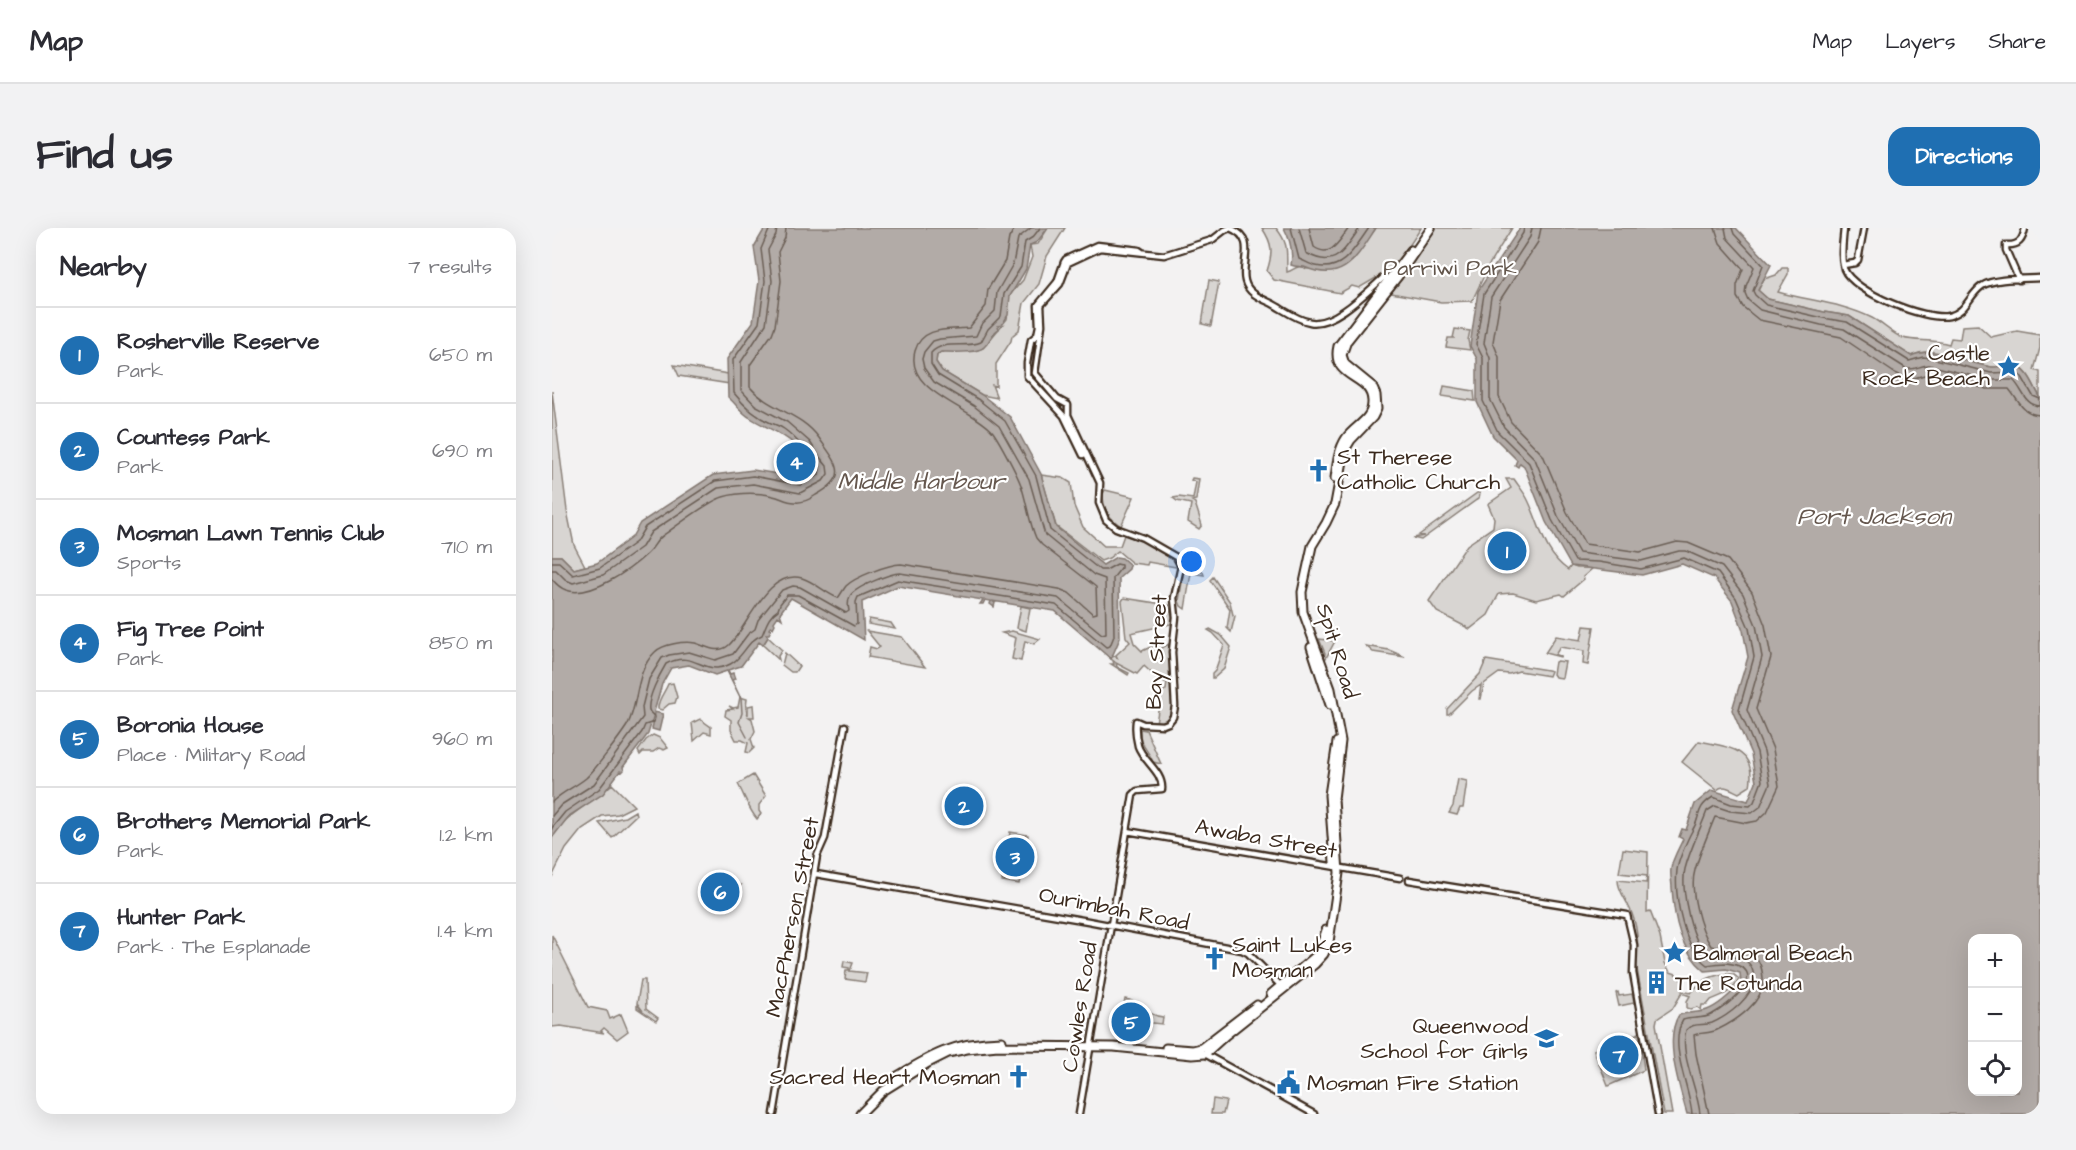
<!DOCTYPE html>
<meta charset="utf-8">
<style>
body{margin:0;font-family:"Architects Daughter",sans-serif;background:#f2f2f3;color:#2b2b33}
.controls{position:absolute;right:18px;bottom:18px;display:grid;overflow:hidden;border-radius:12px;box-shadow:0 6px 24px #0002}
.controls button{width:54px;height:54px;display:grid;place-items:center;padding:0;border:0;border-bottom:2px solid #e1e1e2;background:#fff;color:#2b2b33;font:30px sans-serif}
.you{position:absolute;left:640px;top:334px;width:21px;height:21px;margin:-15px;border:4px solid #fff;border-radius:50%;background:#1a73e8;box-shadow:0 0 0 9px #1a73e833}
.badge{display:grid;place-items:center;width:39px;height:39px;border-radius:50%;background:#1f6fb2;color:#fff;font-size:20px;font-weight:700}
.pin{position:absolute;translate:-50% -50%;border:3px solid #fff;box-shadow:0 2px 6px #0006}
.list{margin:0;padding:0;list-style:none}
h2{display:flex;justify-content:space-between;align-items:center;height:78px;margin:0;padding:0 24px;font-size:26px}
h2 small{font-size:20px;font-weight:400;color:#7c7c81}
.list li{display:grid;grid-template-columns:39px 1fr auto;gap:18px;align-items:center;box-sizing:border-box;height:96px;padding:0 24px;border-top:2px solid #e1e1e2}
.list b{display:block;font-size:22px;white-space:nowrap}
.list p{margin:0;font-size:20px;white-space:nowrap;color:#7c7c81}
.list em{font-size:20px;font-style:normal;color:#7c7c81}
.icon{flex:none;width:33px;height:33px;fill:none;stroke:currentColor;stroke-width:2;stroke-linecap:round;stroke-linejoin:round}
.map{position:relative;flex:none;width:1488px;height:886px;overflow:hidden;border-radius:18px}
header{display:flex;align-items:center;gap:36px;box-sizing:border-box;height:84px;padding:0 30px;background:#fff;border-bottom:2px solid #e1e1e2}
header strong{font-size:28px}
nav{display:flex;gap:33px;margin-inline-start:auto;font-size:21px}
.intro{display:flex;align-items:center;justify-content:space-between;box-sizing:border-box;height:144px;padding:0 36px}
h1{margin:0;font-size:42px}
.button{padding:15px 27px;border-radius:18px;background:#1f6fb2;color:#fff;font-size:21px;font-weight:700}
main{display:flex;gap:36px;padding:0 36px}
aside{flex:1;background:#fff;border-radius:18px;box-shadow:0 6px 24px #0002}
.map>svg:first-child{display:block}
.green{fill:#d8d5d2;stroke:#8a8078;stroke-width:1.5}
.water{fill:#b2aba7;stroke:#827770;stroke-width:1.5;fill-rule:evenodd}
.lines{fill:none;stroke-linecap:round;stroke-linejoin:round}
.shore{stroke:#6b5e55;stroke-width:1.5}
.stream{stroke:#827770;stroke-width:1.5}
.secondary-casing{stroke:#3b2a1e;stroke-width:9}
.highway-casing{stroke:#3b2a1e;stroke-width:11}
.secondary{stroke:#fff;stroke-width:4.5}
.highway{stroke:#fff;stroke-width:7}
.labels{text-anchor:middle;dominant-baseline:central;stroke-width:4.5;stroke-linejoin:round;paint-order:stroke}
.park-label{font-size:22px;fill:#62554b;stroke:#fff}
.poi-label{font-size:22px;fill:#3b2a1e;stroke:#fff;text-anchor:start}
.street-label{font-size:22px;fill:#3b2a1e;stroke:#fff}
.water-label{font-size:24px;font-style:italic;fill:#65574e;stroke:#fff}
</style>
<header>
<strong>Map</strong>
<nav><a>Map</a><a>Layers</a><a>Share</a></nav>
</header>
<div class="intro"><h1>Find us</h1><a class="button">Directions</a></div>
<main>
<aside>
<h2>Nearby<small>7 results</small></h2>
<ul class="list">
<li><span class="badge">1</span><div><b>Rosherville Reserve</b><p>Park</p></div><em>650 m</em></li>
<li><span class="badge">2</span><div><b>Countess Park</b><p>Park</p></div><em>690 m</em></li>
<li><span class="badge">3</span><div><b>Mosman Lawn Tennis Club</b><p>Sports</p></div><em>710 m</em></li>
<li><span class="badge">4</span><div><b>Fig Tree Point</b><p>Park</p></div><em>850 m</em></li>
<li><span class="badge">5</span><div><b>Boronia House</b><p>Place · Military Road</p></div><em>960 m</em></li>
<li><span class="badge">6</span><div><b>Brothers Memorial Park</b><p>Park</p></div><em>1.2 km</em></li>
<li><span class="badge">7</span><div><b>Hunter Park</b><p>Park · The Esplanade</p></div><em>1.4 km</em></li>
</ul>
</aside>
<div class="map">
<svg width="1488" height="886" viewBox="0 0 1488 886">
<rect width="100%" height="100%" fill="#f3f2f2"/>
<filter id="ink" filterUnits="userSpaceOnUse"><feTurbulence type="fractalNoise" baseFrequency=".0167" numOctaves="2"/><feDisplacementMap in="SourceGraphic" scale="12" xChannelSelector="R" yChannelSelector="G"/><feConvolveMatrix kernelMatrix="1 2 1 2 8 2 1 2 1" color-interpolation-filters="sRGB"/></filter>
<g filter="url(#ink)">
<!-- green -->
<path class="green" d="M496 0H513L495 28 487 56 472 75 467 102 460 108 459 113 444 136V158L440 157 445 170 430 167 390 143 384 134 385 127 393 123H422L431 120 455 91 457 68 471 52 480 29 478 17 486 16Z
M710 0H724C738 17 734 24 735 44 743 42 745 35 755 41L800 33 824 0H869L841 42 834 44 807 60 800 58 788 65 722 52 715 43C721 25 721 16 710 0Z
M884 0H960L938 35 920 73 889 74 839 65Z
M1230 40H1236V46L1226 64C1258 73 1290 75 1320 90 1330 95 1340 106 1351 110 1364 114 1381 111 1397 116L1399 110 1408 111 1410 98 1426 97 1439 109 1465 103 1488 107V120L1482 142 1488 144V169C1482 159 1478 145 1467 139 1459 135 1448 140 1440 139 1414 136 1385 115 1359 128L1297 88 1272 84 1216 71 1206 63 1212 51 1224 47Z
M657 52 667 54 659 98 650 96Z
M903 101 918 103 916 112 918 122 894 119 896 110H903H901Z
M122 137 176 146 178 156 127 148Z
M892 158 922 163 923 173 890 168Z
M0 163 15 283 22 317 33 338 22 341 9 328H0Z
M241 216 249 224 258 240 252 248 243 252 239 250 232 231 225 228V226L233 228Z
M489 247 511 250 519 255 522 278 531 299 552 318H568L572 307 593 314 623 332 624 339 596 334 595 337 580 335 566 323 557 330 549 333 504 298Z
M640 250 647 251 644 272 640 273 643 275 650 297 647 301 636 294 639 276 625 273 621 270 627 269 641 271 644 254 639 252Z
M954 251H962C966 257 971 263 975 270 988 295 991 325 1016 342L1019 338 1025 340H1044H1041L1031 349 1032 351 1012 368 1009 366 984 372 961 365 947 366 936 387 918 401 885 384 877 373 915 317 941 299 942 290 936 276 959 260Z
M553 262 582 269 569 298C557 290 551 281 551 266Z
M925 265H928L927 270 869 312 861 310 872 308 867 307Z
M632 342 651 344 652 347 639 345 633 381 629 378 627 373Z
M661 349 678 374 681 387 683 388 679 404 675 400 678 381 658 352Z
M572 370 617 377 620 388 619 396 579 405 582 415 590 423 605 416 608 421 617 416 620 482 619 488 613 494 604 495 608 470 606 464 614 462 615 455 605 450 592 438 585 446 564 435 565 439 577 445 576 447 559 436H562L561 433 563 434 559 431 560 429 563 428 566 431 564 427 578 414 574 409 570 373Z
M469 378 478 380 474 403 465 400Z
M317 391 339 395 343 401 316 396Z
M1032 398 1042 399 1036 437 1031 436 1032 423 1008 419 1003 427 1009 428 1008 429 993 425 1004 408 1029 412Z
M658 401 669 407 679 419 672 441 662 450H660V446L663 443 672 417 661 405 656 402Z
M315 403 350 409 373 439 316 429 318 419 325 421 328 419Z
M460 403 488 411 482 416 473 413 469 433 460 431 464 410 450 405Z
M216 409 230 422 226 428 227 432 211 417Z
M767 411 783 413 774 430H772L773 425Z
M814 418 837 422 853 429 821 424Z
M233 425 247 438 243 444H239L230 437Z
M934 432 995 442 999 443 997 448 967 443 957 446 947 445 932 456 929 471H927L929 457 920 463 897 486H895V481L928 446Z
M1005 433 1013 434 1010 450 1003 449 1001 446 1003 434Z
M121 455 125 469 123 475 117 476 110 482 106 481C105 472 113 464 116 456Z
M188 469 195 471 194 480 196 487V478L201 477 202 489H197L200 491 203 503 199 511 202 520 197 525 194 524 196 515 190 512H184L179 502V492L173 488 174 482 181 481 177 478 181 480 186 479Z
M148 491 159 499V506L152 504 142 513 140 495Z
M588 501 594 502 609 536 601 534C596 520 587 519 588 501Z
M101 507 108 510 116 520 112 522 107 520 101 524H91L88 527 86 523 94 512Z
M1147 513C1175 519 1205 520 1198 558L1187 565C1180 562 1172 555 1165 562L1130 534Z
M201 547 214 568 207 577V583L209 586 205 591C197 582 192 567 186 556Z
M906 551 915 553 911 580H908L905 587 897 585 901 578Z
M60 556 82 578 66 586 50 588 30 601 14 621 0 649C0 639 0 620 0 610 5 592 46 571 60 556Z
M394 565 433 571 430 591 391 584Z
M83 583 84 587 60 610 47 595 73 589Z
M458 604 476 607 467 656 450 653Z
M1071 621 1096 624 1095 684 1098 683 1108 709 1113 735 1118 744 1124 746 1131 754 1130 763 1139 765C1149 751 1164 745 1181 746L1187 751C1181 764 1171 767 1159 772L1155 777H1150L1149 782 1145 779 1139 781 1135 780V773L1138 768 1130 765 1121 780 1105 791 1104 796 1120 886H1112L1084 736C1087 718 1086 696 1077 679 1073 670 1066 662 1066 652L1094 655 1095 648 1067 645Z
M165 654 189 657 168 673 149 670Z
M0 707 36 779 55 783 58 791 69 786 76 803 65 811 52 800 49 803 52 805 9 798 0 799Z
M292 733 301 735 298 743 315 745 313 754 293 751 294 742H297V740L291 739Z
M89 752H93L94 781 106 790 104 793 85 780V777L91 783 85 775Z
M1066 764 1067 768 1080 766 1082 775 1067 778 1064 765Z
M573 771C591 774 592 787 611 789L610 796 591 794 588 813 566 811Z
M1087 805 1092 842 1056 858 1042 822Z
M661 871 674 873 671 886H659Z"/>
<!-- water -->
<path class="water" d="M213 0H496L485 14 478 17 474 41 458 68 456 87 450 97 446 98 447 101C438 106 439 114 432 119 425 126 399 124 389 124L385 127 384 134 390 143 430 167 458 189 489 246 504 299 551 337 564 329 570 330 578 337 577 341 567 350 568 410 559 431 503 383 440 373 443 375 442 379 438 376 439 373 433 372 431 376H428L431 372 346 358 310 374 312 412 239 370 228 385 230 391 226 388 222 394 223 396 221 400 219 398 217 401 219 402 217 406H214L216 409 211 417 207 414 189 438 176 442 178 446 181 445 183 451 180 452 189 471 175 443 163 447 137 437 119 440 110 456 102 484 111 486 107 503 100 501 103 487 102 486 96 506 71 539 72 542 70 544 68 543 51 566 17 588 0 610V328H9L22 341 45 335 80 309 88 295 161 247 201 242 232 247 243 252 263 242 262 240H258C253 232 249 223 242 216 229 204 212 199 197 189 189 184 183 175 176 169L175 131 201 94 207 53 202 19Z
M732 0H824C804 30 792 56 752 39 748 38 743 39 739 37 741 25 738 11 732 0Z
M968 0H1184L1219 37 1206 62 1216 71 1272 84 1297 88 1359 128C1385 116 1413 136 1440 139 1448 140 1459 135 1467 139 1478 145 1482 159 1488 169V886H1135C1128 860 1111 811 1127 787 1136 784 1147 785 1155 782 1168 777 1180 765 1189 755L1188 745 1174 741 1153 743C1128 722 1122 691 1120 660 1120 654 1118 647 1119 641 1120 631 1127 620 1131 611L1127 609 1130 601 1134 602 1143 576 1160 562 1196 573 1204 554 1199 526 1180 482 1196 429 1191 402 1180 373 1162 350 1130 336 1090 347 1019 338 994 294 972 238 968 235 966 239 963 237 965 232 941 208 925 174V131L918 118 926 63ZM1420 710H1466V864H1420Z"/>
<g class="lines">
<!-- shore -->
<path class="shore" d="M739 0 747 31C753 33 758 37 764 38 791 45 804 18 817 0
M747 0 754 25C784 42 791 23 808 0
M757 0 762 19C779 31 787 13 797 0
M972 0 971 5 932 66 924 116 931 130V173L946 204 977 235 1000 292 1023 333 1047 334 1089 341 1132 330 1166 345 1184 370 1197 400 1202 429 1187 482 1205 524 1210 553 1202 574 1198 578 1179 576 1161 569C1142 581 1150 588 1140 603 1136 610 1126 633 1125 642 1122 669 1132 721 1155 737 1161 736 1168 735 1174 735 1222 740 1178 777 1159 787 1151 791 1140 789 1131 792 1116 817 1138 859 1140 886
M980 0 978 9 939 69 932 115 938 130V171L952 199 983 231 1006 288 1027 325 1089 333 1127 323H1134L1170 339 1191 366 1204 397 1210 429 1195 482 1212 523 1218 556 1208 579 1200 585 1178 583 1163 578 1155 583C1148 602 1138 621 1133 641 1128 661 1140 717 1157 729 1170 728 1182 727 1194 733 1200 737 1201 743 1202 749 1203 768 1176 788 1160 795 1151 798 1141 794 1134 802 1127 826 1146 861 1148 886
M989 0 986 14 948 72 941 114 947 129V169L959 194 991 227 1015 284 1033 316 1088 324 1125 314 1136 315 1176 332 1200 364 1213 397 1219 429 1204 481 1221 521 1227 558 1215 584 1205 593 1194 595 1163 589C1156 606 1148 624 1143 642 1137 662 1148 701 1159 718 1171 722 1185 718 1199 726 1208 731 1210 740 1211 750 1213 774 1184 793 1165 802 1157 806 1149 804 1142 807L1144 826 1157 886
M1163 0 1168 15 1191 41 1185 57V69L1191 79 1207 92 1289 109 1341 144 1352 149 1362 150 1376 146 1435 161H1457C1467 173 1470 186 1488 187
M1173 0 1175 10 1202 39 1194 58 1193 65 1196 72 1208 82 1269 97 1292 101 1355 141C1363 142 1369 137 1377 137L1437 152H1461C1471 161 1472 177 1488 178
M1180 0 1182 6 1211 37 1201 63 1203 67 1214 77 1271 90 1295 94 1357 133 1371 129 1379 130 1439 145 1463 144 1470 149 1481 168 1488 171
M0 334H7L21 347 48 340 84 314 93 299 163 253 201 248 248 257 267 247 268 238C255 227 248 212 232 201 228 198 224 197 219 195 204 189 192 178 182 165L181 132 207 95 213 53 209 21 218 0
M0 342H4L14 352 21 355 51 347 90 319 99 304 166 260 201 256 248 265 271 253 276 246 275 238 266 227 258 214 235 194 203 177 189 162V134L214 96 220 53 216 22 224 7 225 0
M0 351C4 356 8 360 14 362 38 371 79 341 95 326 103 319 103 312 113 306 126 297 157 273 171 269 187 264 209 264 225 269 231 271 236 274 243 274 251 275 257 272 264 267 299 248 285 236 267 210 248 184 217 182 198 159V137L220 106 223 98 229 53 226 24 233 10 234 0
M0 574C10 564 23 559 34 550 42 543 70 506 76 496 87 474 83 443 103 424 111 416 132 413 143 415 154 418 166 427 177 417 196 399 216 340 250 350 263 354 273 365 286 370 289 366 291 362 294 358 303 349 337 336 349 336L507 361 517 365 541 386 545 385 544 359 490 317 484 310C477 294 475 275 469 257 465 246 448 214 441 204 420 179 352 164 363 123 370 98 396 102 417 100L434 78 436 61 453 33 457 10 463 0
M0 588 9 577 42 556 91 489 90 479 97 451 110 430 117 427 137 424 163 432 181 426 196 406 203 401 206 392 230 362 241 358 248 359 294 385 297 383C296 378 296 372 298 368 303 359 339 345 348 345L506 370 550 406 554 405 553 351 542 347 493 307 477 251 447 198 422 178 382 154 372 140 370 131 372 124 381 113 388 111 424 108 429 97 443 83 445 64 461 36 466 10 479 0
M0 600 13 584 47 561 90 504 93 497 102 494 103 489C101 487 98 486 97 482 95 470 108 446 114 436 138 423 148 441 165 440 192 437 191 414 210 407 214 398 216 388 226 382L228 376 235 367H246L302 398 305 396 304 374 306 369 346 352 504 377 554 419 558 418 562 408 561 350 569 340V337L565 336 554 342H548L498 302 484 248 453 193 427 172 386 147 379 136V125C392 111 414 121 429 114L436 101 449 88 452 66 469 39 473 14 481 9 488 0"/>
<!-- stream -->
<path class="stream" d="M189 470 190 485 187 494 195 509"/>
<defs>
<path id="secondary" d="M1292 0C1291 13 1288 28 1292 41 1301 64 1373 93 1397 88 1415 84 1416 68 1430 58 1442 50 1472 51 1488 50
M1291 37 1303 35 1306 32 1312 0
M1467 52 1454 22V17C1467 18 1471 12 1473 0
M531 227 512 188 475 148V135L479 112 485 107 487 98 486 77 505 54 512 34 514 31 545 17 587 22 590 24
M575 603 848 650
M264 646 536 693 690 722 696 725 731 760
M857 652 1075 687 1082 717 1081 745 1106 886
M651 825 762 886
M222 886 265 628 273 610 293 498
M527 886 581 567 585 563 610 561C611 544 591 533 586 518 584 510 583 501 584 493L591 496 611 497 616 495 621 489 623 478 620 424 624 389 622 370 629 338 624 329 591 310 564 300 554 292 547 275 548 255 516 187V177L505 171 483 145 490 97 489 77 508 56 516 35 548 20 612 27 660 12 673 2 678 0C706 11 688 35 693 53 696 66 711 71 721 76 732 82 745 92 758 94 781 99 816 63 831 50H839"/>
<path id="highway" d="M783 250C785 236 786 222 794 210 803 197 821 192 820 173 819 146 778 152 786 118L859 22
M759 419 778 477
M782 634 777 567 785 514
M719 766 766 726 774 702
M614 820 641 822 649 820 705 777
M339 852C379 827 401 814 450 813
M308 886 331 863 376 835 396 825 415 821 446 818 562 819 640 827 653 826 674 807 763 736 772 726 777 714 787 645 782 571 789 513 779 461 751 384 750 364 760 318 774 295 783 276 793 222 799 212 821 189 825 181 824 167 820 158 793 136 790 127 795 113 847 47 879 0"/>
</defs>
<!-- secondary casing -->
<use href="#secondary" class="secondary-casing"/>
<!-- highway casing -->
<use href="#highway" class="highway-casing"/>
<!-- secondary -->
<use href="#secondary" class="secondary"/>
<!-- highway -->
<use href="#highway" class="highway"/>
</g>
</g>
<!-- icons -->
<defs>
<symbol id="sight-bare" viewBox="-9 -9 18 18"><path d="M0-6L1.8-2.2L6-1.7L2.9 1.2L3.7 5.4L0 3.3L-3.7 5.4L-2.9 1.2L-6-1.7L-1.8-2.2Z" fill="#1f6fb2" stroke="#fff" stroke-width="2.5" paint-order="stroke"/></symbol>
<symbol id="church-bare" viewBox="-9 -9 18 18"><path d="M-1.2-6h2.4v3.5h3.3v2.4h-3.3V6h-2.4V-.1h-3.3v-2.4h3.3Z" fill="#1f6fb2" stroke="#fff" stroke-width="2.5" paint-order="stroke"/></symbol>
<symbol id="building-bare" viewBox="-9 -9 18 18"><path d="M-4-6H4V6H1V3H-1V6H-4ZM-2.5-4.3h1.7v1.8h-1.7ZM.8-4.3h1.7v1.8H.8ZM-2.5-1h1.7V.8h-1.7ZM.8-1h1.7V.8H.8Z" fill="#1f6fb2" stroke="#fff" stroke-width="2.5" paint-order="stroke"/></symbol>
<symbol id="school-bare" viewBox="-9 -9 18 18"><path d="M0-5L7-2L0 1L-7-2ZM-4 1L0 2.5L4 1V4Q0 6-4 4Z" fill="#1f6fb2" stroke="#fff" stroke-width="2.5" paint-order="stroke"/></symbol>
<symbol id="civic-bare" viewBox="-9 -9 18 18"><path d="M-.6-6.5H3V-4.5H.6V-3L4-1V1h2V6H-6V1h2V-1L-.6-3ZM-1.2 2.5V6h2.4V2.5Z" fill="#1f6fb2" stroke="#fff" stroke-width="2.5" paint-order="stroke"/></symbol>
</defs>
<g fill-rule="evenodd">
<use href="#sight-bare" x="1440" y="122" width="33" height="33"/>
<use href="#church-bare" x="750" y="226" width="33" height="33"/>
<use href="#sight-bare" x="1106" y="708" width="33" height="33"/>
<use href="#church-bare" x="646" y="714" width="33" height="33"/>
<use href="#building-bare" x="1088" y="738" width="33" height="33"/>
<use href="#school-bare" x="978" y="794" width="33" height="33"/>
<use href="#church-bare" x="450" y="832" width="33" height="33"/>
<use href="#civic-bare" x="720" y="838" width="33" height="33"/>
</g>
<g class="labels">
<!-- park labels -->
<g class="park-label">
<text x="898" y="40">Parriwi Park</text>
</g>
<!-- poi labels -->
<g class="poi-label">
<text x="1438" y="125" text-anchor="end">Castle<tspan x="1438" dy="25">Rock Beach</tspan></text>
<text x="785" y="229">St Therese<tspan x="785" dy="25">Catholic Church</tspan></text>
<text x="680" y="717">Saint Lukes<tspan x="680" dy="25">Mosman</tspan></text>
<text x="1141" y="725">Balmoral Beach</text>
<text x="1123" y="755">The Rotunda</text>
<text x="976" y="798" text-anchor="end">Queenwood<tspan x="976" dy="25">School for Girls</tspan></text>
<text x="448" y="849" text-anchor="end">Sacred Heart Mosman</text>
<text x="755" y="855">Mosman Fire Station</text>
</g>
<!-- street labels -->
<g class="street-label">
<text transform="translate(785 423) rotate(73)">Spit Road</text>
<text transform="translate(605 424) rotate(-87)">Bay Street</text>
<text transform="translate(714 611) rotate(10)">Awaba Street</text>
<text transform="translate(562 681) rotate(11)">Ourimbah Road</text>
<text transform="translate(241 689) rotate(-79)">MacPherson Street</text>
<text transform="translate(528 779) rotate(-81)">Cowles Road</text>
</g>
<!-- water labels -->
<g class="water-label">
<text x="369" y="254">Middle Harbour</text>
<text x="1322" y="289">Port Jackson</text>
</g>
</g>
</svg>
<div class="controls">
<button>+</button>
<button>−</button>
<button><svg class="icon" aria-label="locate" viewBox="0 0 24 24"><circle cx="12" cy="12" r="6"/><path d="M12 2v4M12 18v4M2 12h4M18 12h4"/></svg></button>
</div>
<div class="you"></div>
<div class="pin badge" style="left:955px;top:323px">1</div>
<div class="pin badge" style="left:412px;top:578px">2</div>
<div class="pin badge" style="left:463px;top:629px">3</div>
<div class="pin badge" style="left:244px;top:234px">4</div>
<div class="pin badge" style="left:579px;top:794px">5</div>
<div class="pin badge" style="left:168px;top:664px">6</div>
<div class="pin badge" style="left:1067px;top:827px">7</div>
</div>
</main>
